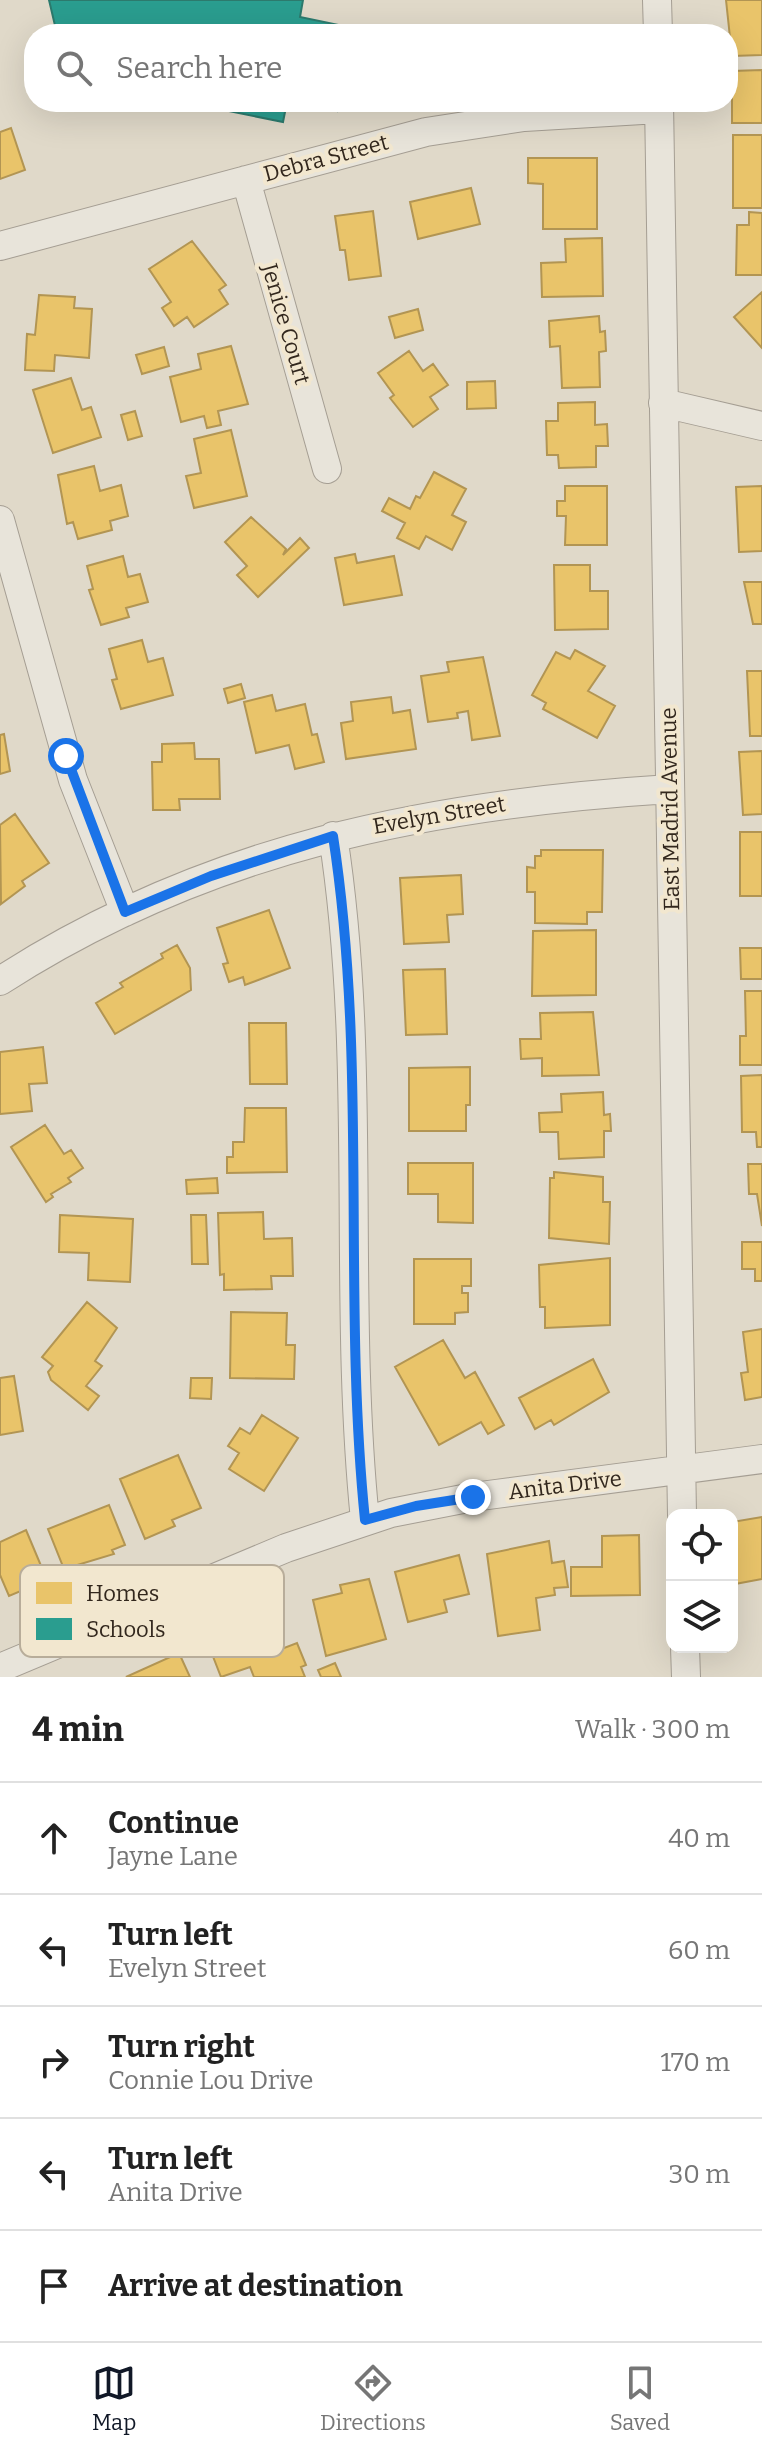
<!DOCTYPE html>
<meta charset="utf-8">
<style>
body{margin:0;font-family:Bitter,serif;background:#f6f6f6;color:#222}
.controls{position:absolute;right:24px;bottom:24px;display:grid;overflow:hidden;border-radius:16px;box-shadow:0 8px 32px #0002}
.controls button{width:72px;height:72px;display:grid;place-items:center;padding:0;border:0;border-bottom:2px solid #e0e0e0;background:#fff;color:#222;font:40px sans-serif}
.stop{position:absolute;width:24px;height:24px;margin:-18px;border:6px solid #1a73e8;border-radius:50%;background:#fff}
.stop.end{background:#1a73e8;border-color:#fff;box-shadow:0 2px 8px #0008}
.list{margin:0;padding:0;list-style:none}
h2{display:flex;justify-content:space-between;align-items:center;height:104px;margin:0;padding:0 32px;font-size:34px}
h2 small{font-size:26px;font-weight:400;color:#767676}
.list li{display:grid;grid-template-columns:52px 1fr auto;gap:24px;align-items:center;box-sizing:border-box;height:112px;padding:0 32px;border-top:2px solid #e0e0e0}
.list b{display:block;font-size:30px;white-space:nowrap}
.list p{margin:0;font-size:26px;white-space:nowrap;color:#767676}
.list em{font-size:26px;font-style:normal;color:#767676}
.icon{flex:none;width:44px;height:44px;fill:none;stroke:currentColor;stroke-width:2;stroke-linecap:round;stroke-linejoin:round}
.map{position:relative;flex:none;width:762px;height:1677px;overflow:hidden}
.search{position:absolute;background:#fff;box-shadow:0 8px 32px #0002;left:24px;right:24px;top:24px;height:88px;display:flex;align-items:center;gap:20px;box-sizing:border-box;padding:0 28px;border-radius:32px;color:#767676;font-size:30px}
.sheet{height:664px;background:#fff}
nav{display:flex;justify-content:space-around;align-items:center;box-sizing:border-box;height:112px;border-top:2px solid #e0e0e0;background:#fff;font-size:22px;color:#767676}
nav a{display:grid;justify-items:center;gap:4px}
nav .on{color:#111827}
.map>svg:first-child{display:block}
.homes{fill:#e9c46a;stroke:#b29553;stroke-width:2}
.schools{fill:#2a9d8f;stroke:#2c7a6d;stroke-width:2}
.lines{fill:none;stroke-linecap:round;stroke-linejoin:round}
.minor-casing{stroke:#a59e93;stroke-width:30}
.minor{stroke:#e8e4da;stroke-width:28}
.route{stroke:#1a73e8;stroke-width:10}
.labels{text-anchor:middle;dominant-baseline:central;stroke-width:8;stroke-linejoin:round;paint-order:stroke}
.street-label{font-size:22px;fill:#32271d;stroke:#f2e7cf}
.key{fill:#f2e7cf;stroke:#b8ad9a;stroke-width:2}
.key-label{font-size:22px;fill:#32271d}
</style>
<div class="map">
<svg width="762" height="1677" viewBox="0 0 762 1677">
<rect width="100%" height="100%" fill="#e0d9c9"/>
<!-- homes -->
<path class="homes" d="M726 0H762V55L732 56Z
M762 70V123H732V71Z
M11 128 25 170 0 179V132Z
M733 135H762V208H733Z
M528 158H597V229H543V184L528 183Z
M471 188 480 224 418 239 410 202Z
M373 211 381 276 349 280 345 250H340L335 216Z
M749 212 762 213V275H736L737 225H749Z
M602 238 603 296 542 297 541 263 566 262 565 239Z
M192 241 226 285 219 290 228 304 194 327 187 317 174 326 162 308 171 302 149 269Z
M762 292V348L734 317Z
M39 295 75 297 74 308 92 309 89 358 55 355 54 371 25 370 27 334 35 335Z
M418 309 423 330 395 338 389 317Z
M599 316 600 332 605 331 606 351 599 352 600 387 562 388 560 346 550 347 549 321Z
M231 346 248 404 218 411 221 425 207 428 204 416 181 422 170 377 201 369 198 354Z
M164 347 169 366 142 374 136 355Z
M409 351 423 371 433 364 448 385 430 397 438 409 413 427 390 398 394 395 378 373Z
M71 378 82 410 91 407 101 437 53 453 33 390Z
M495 381 496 408 467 409V382Z
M595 402V425L607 424 608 446H596V467L559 468 558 455H547L546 421H558V403Z
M135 411 142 436 128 440 121 415Z
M231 430 247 496 194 508 186 476 201 473 194 439Z
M94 466 100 491 121 485 128 516 110 521 112 530 78 539 73 522 67 524 58 475Z
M434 472 466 489 452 515 466 522 452 550 426 536 419 549 397 538 405 523 382 511 389 498 410 509 416 496 420 498Z
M565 486H607V545H565L566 516H557V501H565Z
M762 486V551L739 552 736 487Z
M251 517 286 549 283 555 300 538 309 548 258 597 237 575 247 566 225 542Z
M355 554 357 563 394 556 402 595 344 605 335 558Z
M123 556 128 577 140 574 148 602 126 608 129 617 101 625 89 590 93 589 87 566Z
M554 565H590V591H608V629L555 630Z
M744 582H762V624H753Z
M142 640 148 662 163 658 173 695 121 709 112 680 117 679 109 649Z
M575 650 605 666 588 691 615 706 597 738 543 709 546 703 532 695 556 652 570 659Z
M483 657 500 736 472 740 468 711 457 713 458 718 428 722 421 676 449 672 447 662Z
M747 671H762V736H750Z
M241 684 245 698 228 703 224 689Z
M272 695 276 711 305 704 312 735 317 734 324 762 295 769 289 745 256 753 244 702Z
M391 697 393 713 410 710 416 749 346 759 341 723 353 721 351 702Z
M4 734 10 771 0 774V735Z
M194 743 195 759H219L220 799H179L180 810H153L152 762H162V744Z
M762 751V814L743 815 739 752Z
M15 814 49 863 22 881 25 886 1 904 0 825Z
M740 832H762V896H740Z
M541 850H603L602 912H587V924L535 923V892H527V867L535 868V856H541Z
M461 875 463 914 447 915 449 942 404 944 400 878Z
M269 910 290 968 245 985 243 977 229 982 223 964 228 963 217 928Z
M596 930V995L532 996 533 931Z
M177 945 190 968 191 990 115 1034 96 1003 123 987 120 983 163 958 161 954Z
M740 948H762V979H741Z
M445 969 447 1034 406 1035 403 970Z
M745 991H762V1065H740V1036H746Z
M593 1012 599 1075 542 1076V1058L521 1059 520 1039H541L540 1013Z
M249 1023H286L287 1084H250Z
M43 1047 47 1083 29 1084 32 1111 0 1114V1052Z
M470 1067V1105H466V1131H409V1068Z
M762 1075V1147H757L756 1132H742L741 1076Z
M603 1092 604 1115 610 1114 611 1131H604V1157L559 1159 558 1132H540L539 1113 562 1112 561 1094Z
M245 1108H286L287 1172 227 1173V1157H233V1142H244Z
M45 1125 64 1154 71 1150 83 1168 68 1178 71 1182 51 1194 53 1197 46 1202 11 1147Z
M408 1163H473V1223L438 1222V1194H408Z
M748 1164H762V1226L757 1194H749Z
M554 1172 603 1177V1202H610L609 1244 549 1238 550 1178H554Z
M217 1178 218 1193 187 1194 186 1180Z
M263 1212 264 1239 292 1238 293 1276H271L272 1289 224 1290V1274L220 1275 218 1213Z
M60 1215 133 1219 130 1282 88 1280 89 1253 59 1252Z
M191 1215H206L208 1264H192Z
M742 1242H762V1281H755V1269H742Z
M610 1258V1325L545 1328V1307H540L539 1265Z
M414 1259H471V1286H462V1293H468V1312L455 1313V1324H414Z
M87 1302 117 1328 95 1361 102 1366 86 1386 99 1396 88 1410 51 1380 48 1372 53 1366 42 1357Z
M231 1312 287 1313 286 1345H295L294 1379 230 1378Z
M762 1329V1397L745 1400 741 1373 748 1372 743 1332Z
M443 1340 465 1378 475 1372 504 1425 488 1434 481 1422 439 1445 395 1367Z
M593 1359 609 1392 554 1425 551 1420 535 1429 519 1398Z
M14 1376 23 1431 0 1435V1378Z
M191 1378H212L211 1399 190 1398Z
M262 1415 298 1438 264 1491 229 1469 239 1453 228 1446 240 1428 250 1434Z
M178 1455 201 1508 172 1520 175 1526 145 1539 120 1479Z
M109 1505 125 1545 112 1550 114 1554 64 1569 48 1529Z
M762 1517V1579L735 1584 732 1522Z
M26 1530 47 1580 9 1596 0 1575V1542Z
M639 1535 640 1595 571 1596V1567H602V1536Z
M549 1541 552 1563 564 1561 568 1587 554 1588 555 1595 536 1598 540 1630 498 1636 487 1554Z
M459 1555 469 1594 444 1600 447 1612 408 1622 395 1572Z
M369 1579 386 1639 326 1656 313 1600 342 1593 340 1585Z
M266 1618 279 1650 297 1643 306 1665 301 1667 305 1677H254L250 1667 221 1677 207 1641Z
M179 1653 190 1677H126Z
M335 1663 341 1677H321L318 1670Z"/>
<!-- schools -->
<path class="schools" d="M49 0H303L300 17 353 28 352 34H57Z
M200 102H287L283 122 199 105Z
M292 102H339L337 111Z"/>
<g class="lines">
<defs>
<path id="minor" d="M657 0 658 34
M659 102 682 1515
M246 180 327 469
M0 246 426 132 524 117 659 109
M663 403 762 426
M0 520 73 780 125 912
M333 836C368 1062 342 1293 365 1520
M0 981C206 848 429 804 670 789
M685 1647 686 1677
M0 1668 286 1548 391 1513 473 1497 762 1459"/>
</defs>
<!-- minor casing -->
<use href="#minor" class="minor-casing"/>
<!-- minor -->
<use href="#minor" class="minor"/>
</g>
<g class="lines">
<!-- route -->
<path class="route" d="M66 756 125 912 211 876 333 836C368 1062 342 1293 365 1520L416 1506 473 1497"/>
</g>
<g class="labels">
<!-- street labels -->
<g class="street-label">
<text transform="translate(326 158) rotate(-15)">Debra Street</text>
<text transform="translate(286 324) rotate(74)">Jenice Court</text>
<text transform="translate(670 809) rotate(-91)">East Madrid Avenue</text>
<text transform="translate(439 815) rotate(-10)">Evelyn Street</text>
<text transform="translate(565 1485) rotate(-7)">Anita Drive</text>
</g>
</g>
<!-- legend -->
<rect x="20" y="1565" width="264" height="92" rx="12" class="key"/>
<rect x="36" y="1582" width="36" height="22" fill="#e9c46a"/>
<rect x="36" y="1618" width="36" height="22" fill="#2a9d8f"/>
<g class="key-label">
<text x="86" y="1601">Homes</text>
<text x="86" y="1637">Schools</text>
</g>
</svg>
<div class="controls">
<button><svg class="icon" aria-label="locate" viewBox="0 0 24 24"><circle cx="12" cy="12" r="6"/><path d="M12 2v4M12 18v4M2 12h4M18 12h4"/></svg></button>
<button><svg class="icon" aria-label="layers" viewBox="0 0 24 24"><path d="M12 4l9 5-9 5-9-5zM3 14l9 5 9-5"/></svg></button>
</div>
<div class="stop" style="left:66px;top:756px"></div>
<div class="stop end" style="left:473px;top:1497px"></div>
<div class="search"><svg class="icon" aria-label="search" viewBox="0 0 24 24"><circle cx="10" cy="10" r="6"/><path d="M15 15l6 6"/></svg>Search here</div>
</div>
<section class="sheet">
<h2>4 min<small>Walk · 300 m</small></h2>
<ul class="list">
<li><svg class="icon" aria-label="ahead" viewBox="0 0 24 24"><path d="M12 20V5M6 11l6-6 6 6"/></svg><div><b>Continue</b><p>Jayne Lane</p></div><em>40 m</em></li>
<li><svg class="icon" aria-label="left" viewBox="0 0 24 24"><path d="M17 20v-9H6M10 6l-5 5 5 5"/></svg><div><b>Turn left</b><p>Evelyn Street</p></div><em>60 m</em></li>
<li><svg class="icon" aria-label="right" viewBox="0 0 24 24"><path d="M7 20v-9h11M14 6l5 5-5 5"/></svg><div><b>Turn right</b><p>Connie Lou Drive</p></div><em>170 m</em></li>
<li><svg class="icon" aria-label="left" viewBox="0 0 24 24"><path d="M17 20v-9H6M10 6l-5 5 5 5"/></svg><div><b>Turn left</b><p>Anita Drive</p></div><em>30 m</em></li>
<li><svg class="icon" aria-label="arrive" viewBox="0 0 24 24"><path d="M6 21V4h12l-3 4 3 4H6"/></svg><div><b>Arrive at destination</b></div></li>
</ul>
</section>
<nav>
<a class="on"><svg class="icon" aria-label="map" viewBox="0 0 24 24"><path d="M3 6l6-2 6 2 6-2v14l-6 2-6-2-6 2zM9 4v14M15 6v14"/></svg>Map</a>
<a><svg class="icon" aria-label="directions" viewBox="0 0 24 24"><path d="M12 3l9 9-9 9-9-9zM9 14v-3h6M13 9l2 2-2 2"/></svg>Directions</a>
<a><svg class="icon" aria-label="saved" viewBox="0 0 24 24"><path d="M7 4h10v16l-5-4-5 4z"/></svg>Saved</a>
</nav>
